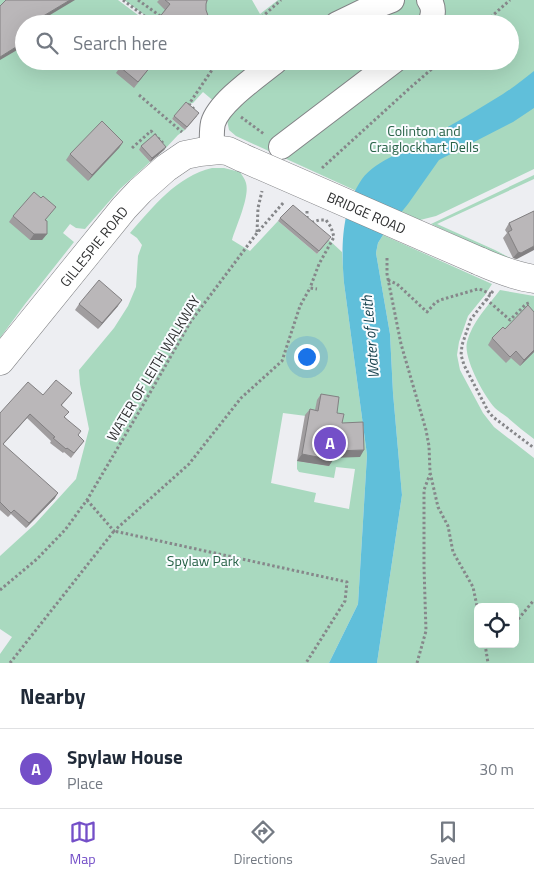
<!DOCTYPE html>
<style>
body{margin:0;font-family:"Titillium Web",sans-serif;background:#f6f6f7;color:#1f2937}
.controls{position:absolute;right:15px;bottom:15px;display:grid;overflow:hidden;border-radius:8px;box-shadow:0 5px 20px #0002}
.controls button{width:45px;height:45px;display:grid;place-items:center;padding:0;border:0;border-bottom:1px solid #e0e1e3;background:#fff;color:#1f2937;font:25px sans-serif}
.you{position:absolute;left:306px;top:356px;width:18px;height:18px;margin:-12px;border:4px solid #fff;border-radius:50%;background:#1a73e8;box-shadow:0 0 0 8px #1a73e833}
.badge{display:grid;place-items:center;width:32px;height:32px;border-radius:50%;background:#744fc8;color:#fff;font-size:16px;font-weight:700}
.pin{position:absolute;translate:-50% -50%;border:2px solid #fff;box-shadow:0 1px 5px #0006}
.list{margin:0;padding:0;list-style:none}
h2{display:flex;justify-content:space-between;align-items:center;height:65px;margin:0;padding:0 20px;font-size:21px}
h2 small{font-size:16px;font-weight:400;color:#747a83}
.list li{display:grid;grid-template-columns:32px 1fr auto;gap:15px;align-items:center;box-sizing:border-box;height:80px;padding:0 20px;border-top:1px solid #e0e1e3}
.list b{display:block;font-size:19px;white-space:nowrap}
.list p{margin:0;font-size:16px;white-space:nowrap;color:#747a83}
.list em{font-size:16px;font-style:normal;color:#747a83}
.icon{flex:none;width:28px;height:28px;fill:none;stroke:currentColor;stroke-width:2;stroke-linecap:round;stroke-linejoin:round}
.map{position:relative;flex:none;width:534px;height:663px;overflow:hidden}
.search{position:absolute;background:#fff;box-shadow:0 5px 20px #0002;left:15px;right:15px;top:15px;height:55px;display:flex;align-items:center;gap:12px;box-sizing:border-box;padding:0 18px;border-radius:28px;color:#747a83;font-size:19px}
.sheet{height:145px;background:#fff}
nav{display:flex;justify-content:space-around;align-items:center;box-sizing:border-box;height:70px;border-top:1px solid #e0e1e3;background:#fff;font-size:14px;color:#747a83}
nav a{display:grid;justify-items:center;gap:2px}
nav .on{color:#744fc8}
.map>svg:first-child{display:block}
.green{fill:#a9d9bf;fill-rule:evenodd}
.water{fill:#60bfda}
.lines{fill:none;stroke-linecap:round;stroke-linejoin:round}
.minor-casing{stroke:#828386;stroke-width:26}
.major-casing{stroke:#828386;stroke-width:29}
.path{stroke:#86878a;stroke-width:3;stroke-dasharray:2.5 2.5;stroke-linecap:butt}
.minor{stroke:#fff;stroke-width:24}
.major{stroke:#fff;stroke-width:28}
.major-bridge-casing{stroke:#828386;stroke-width:29;stroke-linecap:butt}
.major-bridge{stroke:#fff;stroke-width:28}
.wall{fill:#a09d9f}
.shaded-wall{fill:#828082}
.building{fill:#bab7b9;stroke:#828082}
.labels{text-anchor:middle;dominant-baseline:central;stroke-width:4;stroke-linejoin:round;paint-order:stroke}
.park-label{font-size:14px;fill:#276247;stroke:#fafcff}
.street-label{font-size:14px;fill:#2e2f30;stroke:#fafcff}
.water-label{font-size:15px;font-style:italic;fill:#16414d;stroke:#fafcff}
</style>
<div class="map">
<svg width="534" height="663" viewBox="0 0 534 663">
<rect width="100%" height="100%" fill="#edeef2"/>
<!-- green -->
<path class="green" d="M0 0H118L150 24H24V61H202L211 68 214 64 210 61H510V24H157L124 0H252L260 14 278 0H534V169L436 216 420 220 236 136 229 130 227 120 216 103 203 92 193 103 184 105 172 119 185 130 178 135 164 150H139L150 162 120 189 85 229 76 228 70 224 63 233 74 242 25 304 0 338Z
M212 168H224L240 172C242 175 245 179 246 183 250 197 236 226 232 240L250 251 278 221 317 254 329 240 342 252 344 283 367 455 358 604 329 663H0V654L12 637 0 629V556L35 524 76 479 89 429 80 384 79 370 114 328 128 306 136 287 138 256 142 245 137 238 130 233C153 207 177 176 212 168ZM283 413 314 417 329 466 297 461V469L299 472 334 478 336 467 355 469 349 509 314 502 316 493 271 483Z
M534 175V179L437 224 495 250 514 260 494 253 431 224Z
M383 235 492 284 485 295 468 316 459 342 457 355 460 370 483 413 494 427 534 458V663H377L402 495 393 393 390 334 376 253 378 243ZM478 607H515V644H478Z
M500 290 534 296V439C525 432 516 425 507 417 503 414 498 411 495 408 484 396 463 358 467 342 472 322 488 306 500 290Z"/>
<!-- water -->
<path class="water" d="M534 71V108L513 122 439 160 408 204 383 235 378 243 376 253 390 334 393 393 402 495 377 663H329L358 604 367 455 344 283C341 248 341 209 362 179 376 160 410 149 430 137 455 123 479 109 503 94 514 87 524 79 534 71Z"/>
<g class="lines">
<defs>
<path id="minor" d="M429 0C435 8 433 15 430 24
M337 24 366 10 392 0
M281 147 394 61
M212 151C212 142 211 132 213 123 219 102 259 75 276 61"/>
<g id="major">
<path d="M479 261C497 269 514 276 534 279"/>
<path id="s1" d="M0 361 124 208 140 191 166 168 185 155 200 152 220 150 228 151 243 158"/>
</g>
</defs>
<!-- minor casing -->
<use href="#minor" class="minor-casing"/>
<!-- major casing -->
<use href="#major" class="major-casing"/>
<!-- path -->
<path class="path" d="M123 0 155 24
M138 0 163 18
M254 24 281 0
M483 24 510 0
M206 61 214 67
M433 61 436 66
M139 95 182 132
M194 109 189 104 214 67 220 61
M241 117 264 134
M132 148 151 131 163 143
M322 168 411 87 441 61
M307 211V220L310 223 319 220H326L331 227 334 237 319 264 310 288
M257 232 258 208 262 191
M387 258V274L401 344 426 430 429 446 430 472 438 507 448 526 453 552 473 587 478 611
M388 280 397 284 427 312 435 303 440 300 478 289 482 290 491 294
M493 291 471 319 462 345 461 355 464 365 488 411 493 417 534 448
M486 299 510 320 526 304 531 302
M87 500 114 531 189 464 241 398 282 361 300 306 310 288 317 289
M0 590 37 559 65 530 87 500 143 405 191 321 257 233 284 202
M515 623 534 600
M485 644 488 663
M10 663 114 531 347 582 345 601 306 663
M417 663 426 631 424 567V490L430 474"/>
<!-- minor -->
<use href="#minor" class="minor"/>
<!-- major -->
<use href="#major" class="major"/>
<defs>
<g id="major-bridge">
<path id="s2" d="M243 158 479 261"/>
</g>
</defs>
<!-- major-bridge casing -->
<use href="#major-bridge" class="major-bridge-casing"/>
<!-- major-bridge -->
<use href="#major-bridge" class="major-bridge"/>
</g>
<!-- wall -->
<path class="wall" d="M159 0H208L206 4V10L211 24H154L165 10 157 2Z
M155 61 134 88 116 73 120 67Z
M174 116H197L185 130 172 119Z
M123 142 119 148 88 181 66 160 70 154Z
M141 146 166 147 164 150 150 162 139 150Z
M41 198 56 207 45 220 47 234 42 240H30L9 222 13 216Z
M534 211 517 259 513 258 503 238 507 233 505 230 509 223Z
M280 218 329 240 317 254 278 221Z
M79 304 118 306 98 329 75 310Z
M534 312V352L520 366 511 358 506 363 488 345 492 338 505 329Z
M72 393 62 405 65 417 78 436 84 441 71 458 64 452 63 453 50 443 51 441 27 418 3 444 55 498 26 528 11 514 8 517 0 510V413L43 395Z
M321 394 337 413 360 457H334L329 466 297 461 305 415 310 409 315 410 317 400Z"/>
<!-- shaded-wall -->
<path class="shaded-wall" d="M70 0H75L35 24H30Z
M24 42V46L0 60V57Z
M123 142 119 148 88 181 92 175Z
M166 147 164 150 150 162 152 158Z
M34 234H47L42 240H30Z
M534 246V250L517 259 513 258 518 252Z
M122 300 118 306 98 329 102 323Z
M534 350V352L520 366 524 360Z
M30 414 27 418 0 448 3 444Z
M364 450 360 457 330 458 334 451Z
M302 454 333 460 329 466 297 461Z
M58 493 55 498 26 528 29 523Z"/>
<!-- building -->
<path class="building" d="M6 0H70L30 24H24V42L0 57V6Z
M165 0H207L206 4V10L211 24H195L188 19 184 24H154L170 4Z
M125 61H155L138 82 120 67Z
M186 102 199 113 187 127 174 116Z
M102 121 123 142 92 175 70 154Z
M155 134 166 147 152 158 141 146Z
M34 192 41 198 43 196 56 207 45 220 47 221V234H34L13 216Z
M293 205 331 237 319 251 280 218Z
M534 211V246L521 253 518 252 508 232 512 230 509 223Z
M99 280 122 300 102 323 79 304Z
M528 305 534 312V350L524 360 516 351 510 357 492 338 503 327 505 329Z
M56 380 72 393 61 405 69 412 64 417 81 431 78 435 84 441 74 453 67 448 66 449 53 438 55 437 30 414 3 444 58 493 29 523 14 510 11 513 0 502V413L28 382 43 395Z
M321 394 339 397 337 413 344 414 342 423 363 422 364 450 334 451 333 460 302 454 310 409 318 411Z"/>
<g class="labels">
<!-- park labels -->
<g class="park-label">
<text x="424" y="130">Colinton and<tspan x="424" dy="16">Craiglockhart Dells</tspan></text>
<text x="203" y="560">Spylaw Park</text>
</g>
<!-- street labels -->
<g class="street-label">
<text stroke="none"><textPath href="#s2" startOffset="135">BRIDGE ROAD</textPath></text>
<text stroke="none"><textPath href="#s1" startOffset="148">GILLESPIE ROAD</textPath></text>
<text transform="translate(153 368) rotate(-59)">WATER OF LEITH WALKWAY</text>
</g>
<!-- water labels -->
<g class="water-label">
<text transform="translate(370 337) rotate(-95)">Water of Leith</text>
</g>
</g>
</svg>
<div class="controls">
<button><svg class="icon" aria-label="locate" viewBox="0 0 24 24"><circle cx="12" cy="12" r="6"/><path d="M12 2v4M12 18v4M2 12h4M18 12h4"/></svg></button>
</div>
<div class="you"></div>
<div class="pin badge" style="left:330px;top:443px">A</div>
<div class="search"><svg class="icon" aria-label="search" viewBox="0 0 24 24"><circle cx="10" cy="10" r="6"/><path d="M15 15l6 6"/></svg>Search here</div>
</div>
<section class="sheet">
<h2>Nearby<small></small></h2>
<ul class="list">
<li><span class="badge">A</span><div><b>Spylaw House</b><p>Place</p></div><em>30 m</em></li>
</ul>
</section>
<nav>
<a class="on"><svg class="icon" aria-label="map" viewBox="0 0 24 24"><path d="M3 6l6-2 6 2 6-2v14l-6 2-6-2-6 2zM9 4v14M15 6v14"/></svg>Map</a>
<a><svg class="icon" aria-label="directions" viewBox="0 0 24 24"><path d="M12 3l9 9-9 9-9-9zM9 14v-3h6M13 9l2 2-2 2"/></svg>Directions</a>
<a><svg class="icon" aria-label="saved" viewBox="0 0 24 24"><path d="M7 4h10v16l-5-4-5 4z"/></svg>Saved</a>
</nav>
